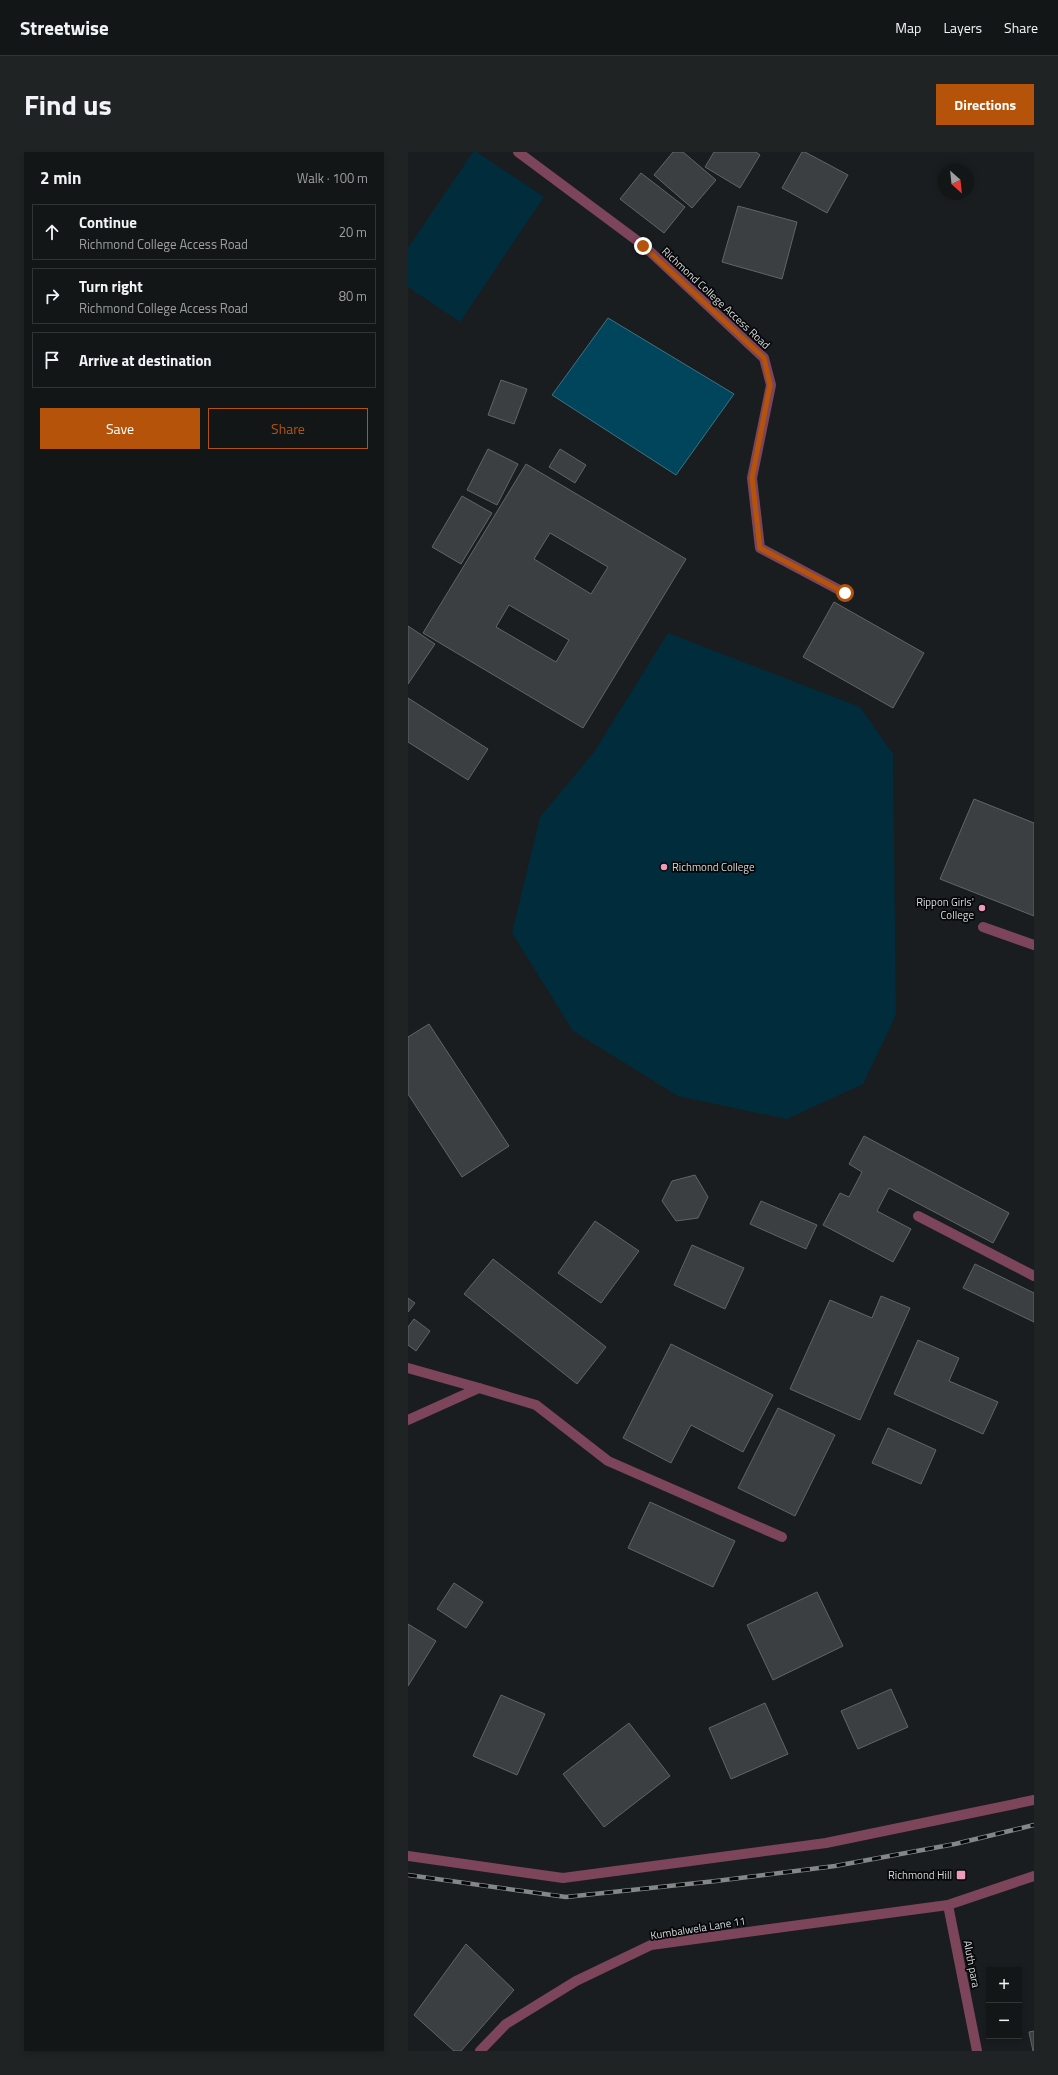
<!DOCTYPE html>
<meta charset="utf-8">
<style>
body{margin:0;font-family:"Titillium Web",sans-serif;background:#202324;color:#f1f3f6}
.controls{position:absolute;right:12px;bottom:12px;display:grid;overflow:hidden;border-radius:0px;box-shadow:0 2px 6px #0003}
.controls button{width:36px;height:36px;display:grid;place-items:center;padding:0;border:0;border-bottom:1px solid #323536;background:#131617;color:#f1f3f6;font:20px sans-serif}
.compass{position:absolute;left:530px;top:12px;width:36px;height:36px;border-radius:50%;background:#131617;box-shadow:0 2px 6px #0003;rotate:153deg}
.stop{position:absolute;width:12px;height:12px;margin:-9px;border:3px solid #b45309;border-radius:50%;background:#fff}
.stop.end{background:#b45309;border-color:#fff;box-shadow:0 1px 4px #0008}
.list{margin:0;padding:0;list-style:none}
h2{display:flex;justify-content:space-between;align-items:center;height:52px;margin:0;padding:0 16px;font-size:17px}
h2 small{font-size:13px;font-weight:400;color:#9d9fa1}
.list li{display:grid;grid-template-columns:26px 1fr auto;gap:12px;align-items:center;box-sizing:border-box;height:56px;margin:0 8px 8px;padding:0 8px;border:1px solid #323536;border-radius:0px}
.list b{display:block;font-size:15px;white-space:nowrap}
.list p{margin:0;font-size:13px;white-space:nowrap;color:#9d9fa1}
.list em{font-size:13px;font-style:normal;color:#9d9fa1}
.actions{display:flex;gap:8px;padding:12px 16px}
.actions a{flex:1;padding:9px 0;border:1px solid #b45309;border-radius:0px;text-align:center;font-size:14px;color:#b45309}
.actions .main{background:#b45309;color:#fff}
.icon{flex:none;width:22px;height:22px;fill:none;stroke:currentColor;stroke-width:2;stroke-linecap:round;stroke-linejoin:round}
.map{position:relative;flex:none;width:626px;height:1899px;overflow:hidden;border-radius:0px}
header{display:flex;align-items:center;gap:24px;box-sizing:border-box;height:56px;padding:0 20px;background:#131617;border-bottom:1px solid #323536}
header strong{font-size:19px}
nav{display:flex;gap:22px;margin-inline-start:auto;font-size:14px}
.intro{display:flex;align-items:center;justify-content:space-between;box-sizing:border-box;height:96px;padding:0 24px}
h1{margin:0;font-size:28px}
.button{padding:10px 18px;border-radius:0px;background:#b45309;color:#fff;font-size:14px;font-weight:700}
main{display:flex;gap:24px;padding:0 24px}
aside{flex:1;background:#131617;border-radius:0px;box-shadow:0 2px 6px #0003}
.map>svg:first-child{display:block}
.green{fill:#002c3b}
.water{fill:#00455b;stroke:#407181}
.building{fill:#3b3f41;stroke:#606567;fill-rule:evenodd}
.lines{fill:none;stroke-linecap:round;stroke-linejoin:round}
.service{stroke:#7d4559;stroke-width:10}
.minor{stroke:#7d4559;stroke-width:10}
.rail-casing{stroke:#838788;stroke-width:4.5}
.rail{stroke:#060708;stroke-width:3;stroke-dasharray:9;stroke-linecap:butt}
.route{stroke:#b45309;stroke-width:5}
.poi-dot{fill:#ef9ab8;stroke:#060708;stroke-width:1.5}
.labels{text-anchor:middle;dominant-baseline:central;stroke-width:3.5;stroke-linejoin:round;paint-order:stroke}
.street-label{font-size:11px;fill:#d6d9da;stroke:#060708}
.poi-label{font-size:11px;fill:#d6d9da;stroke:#060708;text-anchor:end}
</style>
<header>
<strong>Streetwise</strong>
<nav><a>Map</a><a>Layers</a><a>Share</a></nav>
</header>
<div class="intro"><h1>Find us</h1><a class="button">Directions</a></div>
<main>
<aside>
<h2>2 min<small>Walk · 100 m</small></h2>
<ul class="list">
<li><svg class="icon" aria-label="ahead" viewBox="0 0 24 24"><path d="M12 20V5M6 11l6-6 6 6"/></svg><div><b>Continue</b><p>Richmond College Access Road</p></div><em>20 m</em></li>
<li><svg class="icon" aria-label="right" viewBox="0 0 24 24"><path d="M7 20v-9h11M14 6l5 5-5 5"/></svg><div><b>Turn right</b><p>Richmond College Access Road</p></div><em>80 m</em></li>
<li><svg class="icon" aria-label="arrive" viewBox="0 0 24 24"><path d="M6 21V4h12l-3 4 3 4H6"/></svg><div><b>Arrive at destination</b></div></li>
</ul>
<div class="actions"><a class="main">Save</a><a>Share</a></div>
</aside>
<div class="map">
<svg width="626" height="1899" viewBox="0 0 626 1899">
<rect width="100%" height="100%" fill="#191d1f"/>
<!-- green -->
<path class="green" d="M65 0H69L136 45 52 170 0 135V96Z
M260 481 452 555 485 602 488 863 455 932 379 967 270 944 165 879 104 781 132 665 186 600Z"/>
<!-- water -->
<path class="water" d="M200 166 326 242 268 323 144 243Z"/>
<!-- building -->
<path class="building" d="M265 0H275L308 28 284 56 246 23Z
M306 0H348L352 3 332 36 297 15Z
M394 0H397L440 23 419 61 374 36Z
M233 21 277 55 256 81 212 47Z
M330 54 389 70 374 127 314 110Z
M93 228 119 237 106 272 80 263Z
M80 297 110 312 89 353 59 338Z
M152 297 178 313 167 331 141 315Z
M118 312 278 407 175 576 15 481ZM142 381 200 415 183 442 126 407ZM101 453 161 488 148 510 88 475Z
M54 344 84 361 53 412 24 395Z
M426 450 516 501 485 556 395 505Z
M0 474 27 492 0 532Z
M0 546 80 597 60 628 0 590Z
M566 647 626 671V764L532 727Z
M21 872 101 994 54 1025 0 942V885Z
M456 984 601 1061 585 1091 481 1036 469 1059 503 1077 485 1110 415 1073 432 1041 441 1045 454 1020 441 1012Z
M287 1023 300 1045 290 1066 268 1069 254 1049 264 1029Z
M353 1049 409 1073 398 1097 342 1072Z
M187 1069 231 1099 193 1151 150 1121Z
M284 1093 336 1116 317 1157 266 1133Z
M85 1107 198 1195 169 1232 56 1142Z
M567 1112 626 1141V1170L555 1136Z
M473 1144 502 1156 452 1268 382 1237 422 1148 464 1166Z
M0 1146 7 1151 0 1160Z
M6 1167 22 1179 8 1199 0 1193V1175Z
M510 1188 551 1206 541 1229 590 1250 575 1282 486 1242Z
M263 1192 365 1243 335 1300 283 1273 263 1311 215 1286Z
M370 1256 427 1283 387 1364 330 1336Z
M480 1276 528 1298 513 1332 464 1311Z
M242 1350 327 1389 305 1435 220 1396Z
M46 1431 75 1450 58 1476 29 1457Z
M409 1440 435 1494 365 1528 339 1473Z
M0 1472 28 1489 0 1534Z
M483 1537 500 1575 450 1597 433 1559Z
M93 1543 137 1562 109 1623 65 1604Z
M357 1551 380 1602 323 1627 301 1576Z
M221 1571 262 1624 196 1675 155 1622Z
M58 1792 106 1838 53 1899H46L6 1863Z
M626 1879V1899H625L621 1880Z"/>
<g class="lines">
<!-- service -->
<path class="service" d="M575 775 626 793
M510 1064 626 1124
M0 1216 71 1236"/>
<!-- minor -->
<path class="minor" d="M110 0 235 93 356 206 363 233 344 326 352 396 437 441
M0 1268 71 1236 128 1253 200 1309 374 1385
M0 1704 155 1726 418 1691 626 1648
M540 1753 569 1899
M72 1899 98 1872 168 1829 243 1793 540 1753 626 1724"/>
<defs>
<path id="rail" d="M0 1723 158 1745 308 1729 427 1714 547 1692 626 1673"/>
</defs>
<!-- rail casing -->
<use href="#rail" class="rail-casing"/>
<!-- rail -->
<use href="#rail" class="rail"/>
</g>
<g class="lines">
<!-- route -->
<path class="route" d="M235 94 356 206 362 233 344 326 352 396 437 441"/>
</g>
<!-- markers -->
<g class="poi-dot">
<circle cx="256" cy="715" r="4"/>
<circle cx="574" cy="756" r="4"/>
<rect x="548" y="1718" width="10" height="10" rx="2"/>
</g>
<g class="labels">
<!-- street labels -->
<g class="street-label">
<text transform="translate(308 146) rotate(43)">Richmond College Access Road</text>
<text transform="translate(290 1776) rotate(-9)">Kumbalwela Lane 11</text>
<text transform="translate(564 1812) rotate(79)">Aluth para</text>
</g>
<!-- poi labels -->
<g class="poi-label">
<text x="264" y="715" text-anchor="start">Richmond College</text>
<text x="566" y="750">Rippon Girls'<tspan x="566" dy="13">College</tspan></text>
<text x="544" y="1723">Richmond Hill</text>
</g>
</g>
</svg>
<div class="controls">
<button>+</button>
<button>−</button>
</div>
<svg class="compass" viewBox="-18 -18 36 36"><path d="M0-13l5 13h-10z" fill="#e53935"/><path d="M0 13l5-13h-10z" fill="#9d9fa1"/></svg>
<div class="stop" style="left:437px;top:441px"></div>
<div class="stop end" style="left:235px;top:94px"></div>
</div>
</main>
